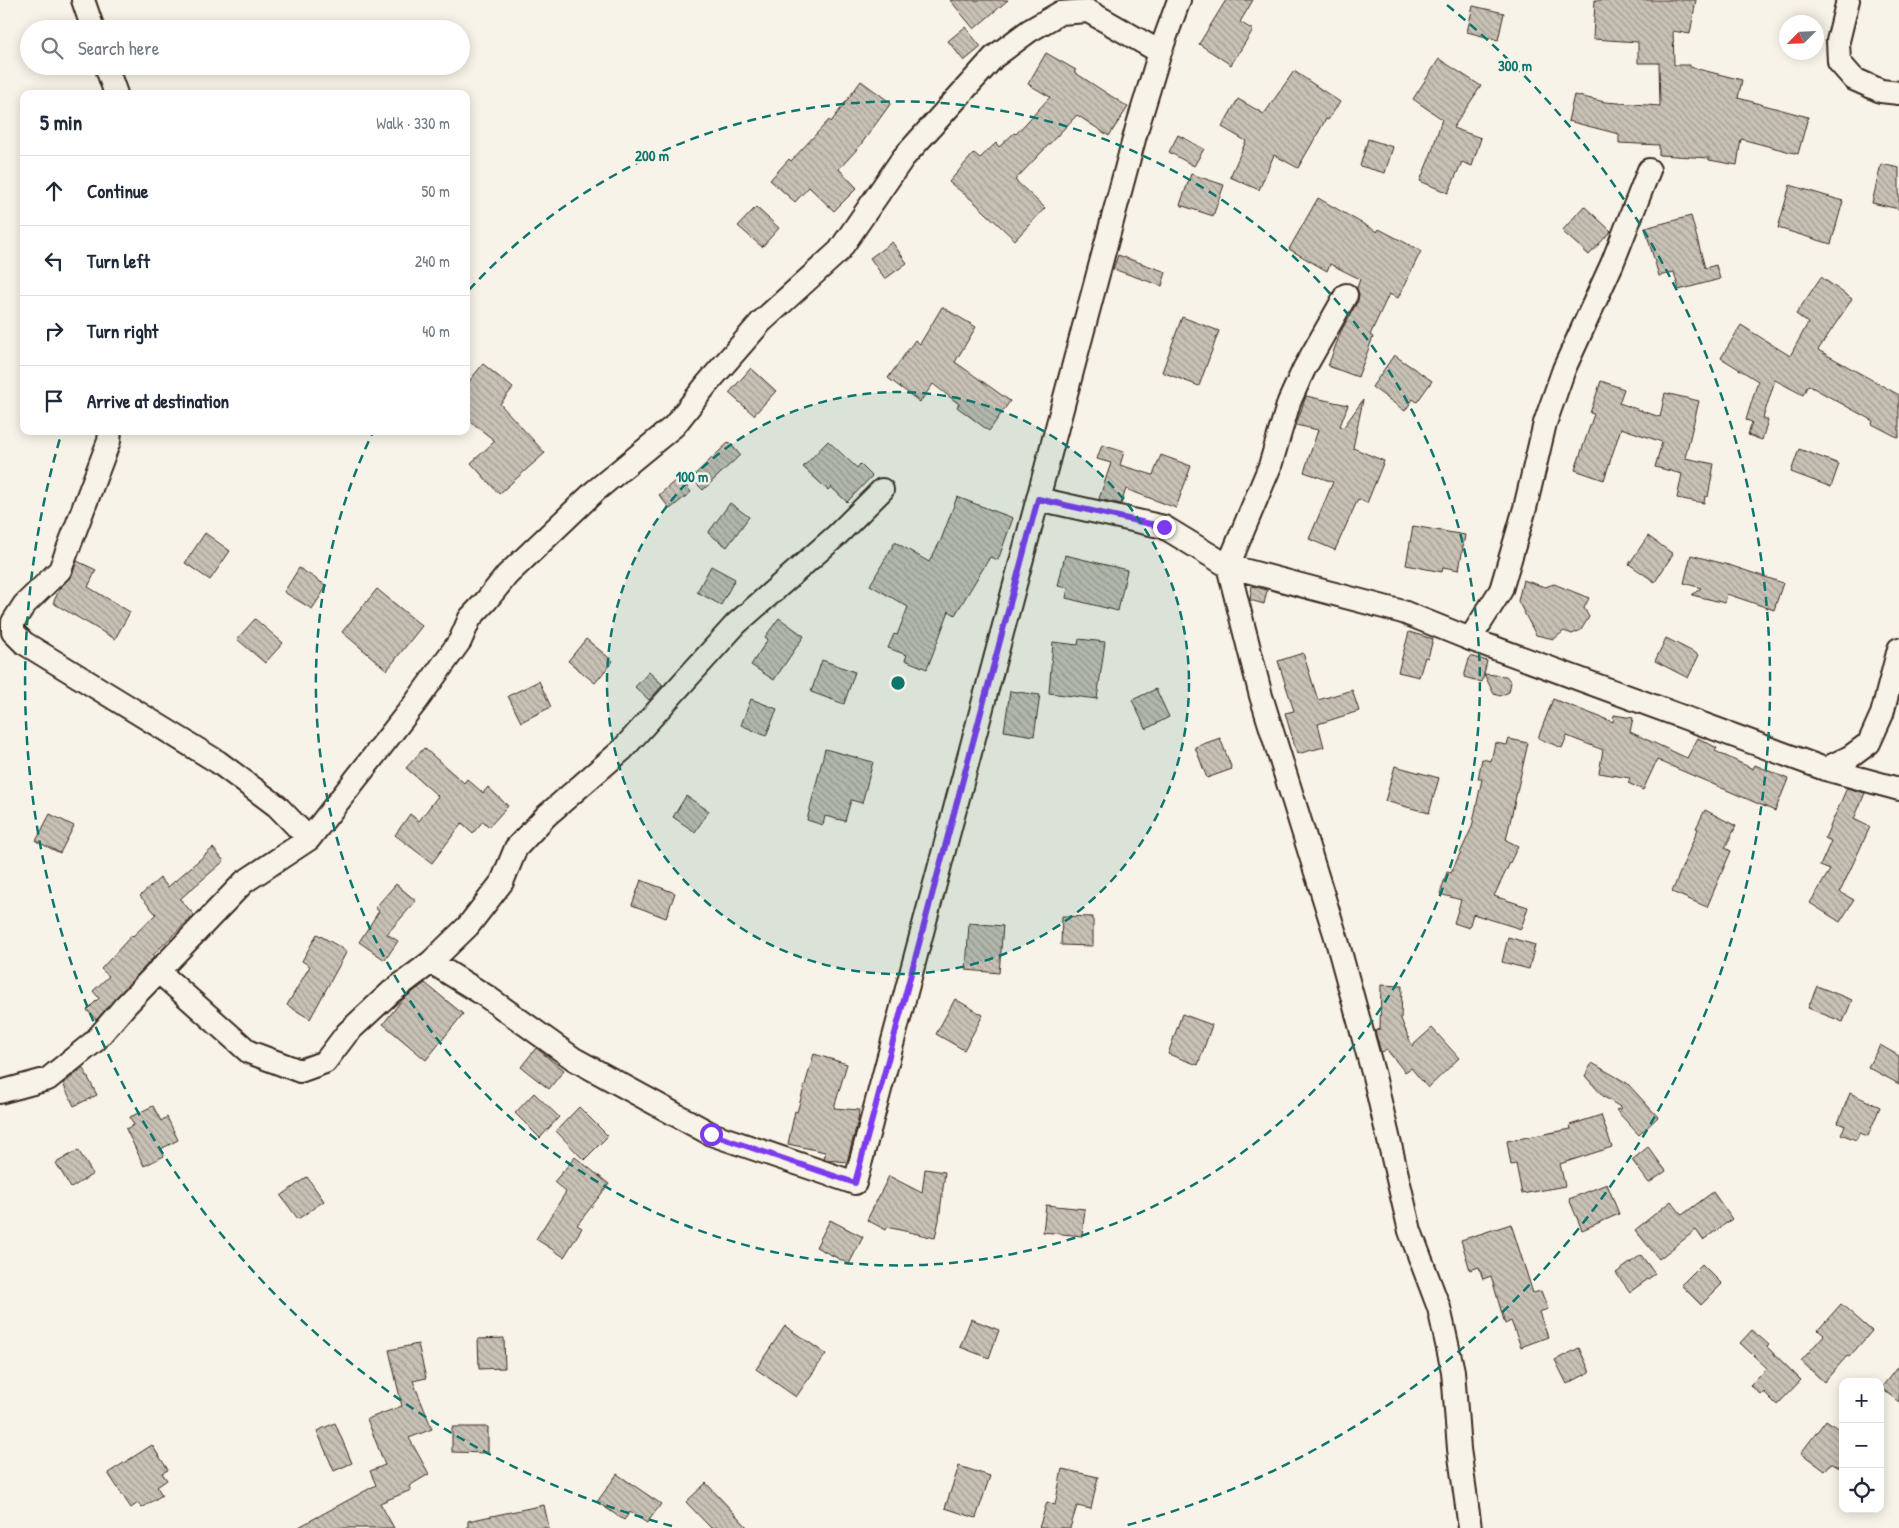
<!DOCTYPE html>
<meta charset="utf-8">
<style>
body{margin:0;font-family:"Patrick Hand",sans-serif;background:#f2f2f3;color:#1f2937}
.controls{position:absolute;right:15px;bottom:15px;display:grid;overflow:hidden;border-radius:10px;box-shadow:0 2px 12px #0003}
.controls button{width:45px;height:45px;display:grid;place-items:center;padding:0;border:0;border-bottom:1px solid #e0e1e3;background:#fff;color:#1f2937;font:25px sans-serif}
.compass{position:absolute;left:1779px;top:15px;width:45px;height:45px;border-radius:50%;background:#fff;box-shadow:0 2px 12px #0003;rotate:246deg}
.stop{position:absolute;width:15px;height:15px;margin:-11px;border:4px solid #7c3aed;border-radius:50%;background:#fff}
.stop.end{background:#7c3aed;border-color:#fff;box-shadow:0 1px 5px #0008}
.list{margin:0;padding:0;list-style:none}
h2{display:flex;justify-content:space-between;align-items:center;height:65px;margin:0;padding:0 20px;font-size:21px}
h2 small{font-size:16px;font-weight:400;color:#747a83}
.list li{display:grid;grid-template-columns:32px 1fr auto;gap:15px;align-items:center;box-sizing:border-box;height:70px;padding:0 20px;border-top:1px solid #e0e1e3}
.list b{display:block;font-size:19px;white-space:nowrap}
.list em{font-size:16px;font-style:normal;color:#747a83}
.icon{flex:none;width:28px;height:28px;fill:none;stroke:currentColor;stroke-width:2;stroke-linecap:round;stroke-linejoin:round}
.map{position:relative;flex:none;width:1899px;height:1528px;overflow:hidden}
.search{position:absolute;background:#fff;box-shadow:0 2px 12px #0003;left:20px;top:20px;width:450px;height:55px;display:flex;align-items:center;gap:12px;box-sizing:border-box;padding:0 18px;border-radius:28px;color:#747a83;font-size:19px}
.panel{position:absolute;background:#fff;box-shadow:0 2px 12px #0003;left:20px;top:90px;width:450px;height:345px;border-radius:10px}
.map>svg:first-child{display:block}
.building{fill:url(#building-back-hatch);stroke:#3b2a1e}
.lines{fill:none;stroke-linecap:round;stroke-linejoin:round}
.minor-casing{stroke:#3b2a1e;stroke-width:26}
.minor{stroke:#f7f3e8;stroke-width:22}
.route{stroke:#7c3aed;stroke-width:6}
.ring{fill:none;stroke:#0f766e;stroke-width:2.5;stroke-dasharray:9 6}
.centre{fill:#0f766e;stroke:#f7f3e8;stroke-width:2.5}
.ring-label{font-size:15px;text-anchor:middle;font-weight:bold;fill:#0f766e;stroke:#f7f3e8;stroke-width:5;stroke-linejoin:round;paint-order:stroke}
</style>
<div class="map">
<svg width="1899" height="1528" viewBox="0 0 1899 1528">
<defs>
<pattern id="building-back-hatch" width="6" height="6" patternUnits="userSpaceOnUse" patternTransform="scale(1.25)"><rect width="6" height="6" fill="#c8c1b6"/><path d="M-1 5l2 2M0 0l6 6M5-1l2 2" fill="none" stroke="#a49d93"/></pattern>
</defs>
<rect width="100%" height="100%" fill="#f7f3e8"/>
<filter id="ink" filterUnits="userSpaceOnUse"><feTurbulence type="fractalNoise" baseFrequency=".02" numOctaves="2"/><feDisplacementMap in="SourceGraphic" scale="10" xChannelSelector="R" yChannelSelector="G"/><feConvolveMatrix kernelMatrix="1 2 1 2 8 2 1 2 1" color-interpolation-filters="sRGB"/></filter>
<g filter="url(#ink)">
<!-- building -->
<path class="building" d="M950 0H1008L974 29Z
M1226 0H1253L1240 22 1253 30 1231 65 1199 44Z
M1595 0H1696L1690 34 1673 31 1674 65H1690V67L1742 80 1738 98 1808 117 1798 154 1741 139 1737 165 1709 160V158L1659 155V145L1619 143V134L1568 121 1574 95 1605 102 1660 106 1659 63H1638V42L1593 39Z
M1473 6 1504 13 1498 40 1467 32Z
M965 27 981 47 964 61 948 41Z
M1046 53 1076 70 1074 72 1128 107 1109 136 1077 115 1015 180 1045 208 1015 240 972 200 949 182 974 153 980 158 996 143 999 147 1014 133 1016 134 1050 97 1028 84Z
M1439 59 1481 86 1453 128 1481 138 1472 166 1462 162 1448 193 1420 181 1431 154 1442 119 1413 99Z
M1294 71 1340 102 1328 120 1326 119 1298 168 1274 155 1259 190 1230 177 1246 141 1222 127 1238 99 1264 114Z
M861 81 891 103 859 147 839 169 857 188 834 211 809 187 795 202 770 180 789 159 791 161 829 120 831 122Z
M1178 135 1204 149 1194 166 1169 152Z
M1368 139 1393 147 1385 173 1360 166Z
M1881 164 1899 168V209L1872 203Z
M1191 174 1224 185 1213 216 1180 205Z
M1790 185 1843 201 1831 244 1778 228Z
M1318 198 1377 232 1379 229 1421 251 1398 298 1389 294 1370 335 1373 337 1358 377 1328 366 1341 331 1358 301 1359 294 1357 288 1360 279 1330 264 1327 271 1289 249Z
M1584 206 1611 231 1589 255 1562 231Z
M756 207 779 228 762 247 738 226Z
M1691 216 1705 268 1716 265 1720 279 1679 290 1674 272 1659 276 1645 228Z
M892 242 907 263 885 279 870 258Z
M1118 255 1166 272 1162 286 1113 269Z
M1821 277 1852 299 1818 350 1899 395V438L1872 424 1873 421 1808 385 1803 395 1775 380 1763 418 1768 420 1762 440 1748 435 1752 422 1746 420 1758 381 1721 358 1741 325 1790 356 1808 323 1796 314Z
M942 307 976 327 955 362 1010 401 989 431 957 407 959 404 933 384 920 402 888 378 915 340 920 344Z
M1182 317 1219 331 1199 386 1162 372Z
M1394 355 1432 381 1417 402 1413 399 1405 411 1372 387Z
M483 364 513 388 500 404 545 453 499 494 471 463 495 441 466 418V385Z
M751 368 776 391 754 415 729 393Z
M1601 381 1624 389 1619 403 1660 417 1665 393 1699 401 1685 458 1714 464 1708 497 1705 496 1704 503 1677 498 1682 474 1655 467 1662 442 1621 428 1604 480 1575 470 1594 414 1590 413Z
M1306 396 1348 405 1340 426 1343 428 1363 400 1353 448 1384 461 1367 503 1358 499 1335 550 1309 539 1333 482 1304 472 1318 430 1296 425Z
M828 441 857 468 860 464 872 476 847 502 831 487 828 490 803 467Z
M729 442 740 455 703 490 691 478Z
M1102 445 1124 452 1120 465 1153 475 1161 455 1191 466 1176 508 1126 489 1121 504 1099 499 1111 463 1097 459Z
M1799 449 1839 464 1831 487 1791 472Z
M679 477 691 492 670 509 659 495Z
M957 497 1013 518 998 560 990 557 955 615 949 611 927 669 905 660 907 655 888 648 894 634 897 635 908 607 870 585 895 542 929 562 941 540Z
M730 503 749 517 727 547 708 533Z
M1413 526 1465 535 1459 570 1443 567 1442 572 1406 565Z
M205 533 230 551 210 580 185 563Z
M1648 536 1673 554 1655 582 1629 564Z
M1065 555 1127 570 1118 611 1066 598 1068 588 1058 586Z
M1691 555 1732 566 1783 583 1774 610 1727 594 1725 603 1692 595 1701 588 1684 583Z
M77 561 96 570 88 587 130 612 115 639 53 603 60 588 72 575Z
M711 566 735 579 721 605 697 592Z
M299 568 327 586 312 609 284 592Z
M1523 580 1545 587 1554 584 1589 598 1584 608 1589 617 1581 630 1572 634 1564 631 1554 639 1536 635 1518 601Z
M1252 586 1267 590 1264 604 1250 600Z
M377 589 422 626 387 670 342 632Z
M779 618 804 636 774 680 751 665 768 639 765 637Z
M255 619 283 643 265 663 237 639Z
M1409 632 1433 639 1428 658 1425 657 1419 677 1398 672Z
M1666 638 1699 655 1688 678 1655 661Z
M586 639 613 661 595 683 568 661Z
M1079 639 1105 642 1097 699 1049 693 1053 642 1078 645Z
M1303 653 1318 700 1352 690 1359 711 1318 724 1324 747 1297 754 1285 713 1294 711 1278 661Z
M1470 656 1487 661 1484 674 1506 676 1511 682 1509 692 1500 696 1494 694 1484 674 1482 682 1464 677Z
M822 660 855 672 844 704 811 692Z
M649 672 663 685 649 700 635 687Z
M539 681 551 707 521 722 508 696Z
M1156 689 1169 717 1146 729 1132 700Z
M1010 691 1040 695 1034 736 1004 731Z
M751 699 777 709 766 736 741 725Z
M1553 699 1613 722 1614 715 1633 718 1630 732 1687 758 1698 738 1717 748 1715 751 1753 769 1755 765 1788 779 1775 811 1657 760 1643 790 1628 783 1630 778 1599 773 1603 750 1567 736 1562 748 1538 738Z
M1220 738 1232 769 1207 778 1195 747Z
M1509 739 1528 743 1506 840 1518 846 1494 896 1528 907 1521 929 1473 914 1469 928 1454 923 1461 900 1440 894 1447 872 1451 873 1472 827 1482 779H1478L1482 759 1491 761 1495 743 1507 745Z
M424 748 464 783 467 779 483 793 488 787 508 806 489 827 483 821 473 833 462 823 432 863 395 835 410 814 419 821 438 796 406 768Z
M825 749 873 762 862 803 851 800 845 821 825 816 823 825 807 820Z
M1395 766 1439 778 1429 813 1385 801Z
M1847 788 1865 793 1854 819 1870 827 1840 892 1854 900 1840 922 1810 903 1830 870 1820 866 1831 841 1825 838Z
M686 796 709 811 695 832 673 817Z
M1705 810 1736 826 1725 848 1731 851 1707 907 1672 892 1698 829 1696 828Z
M50 814 74 826 60 853 36 841Z
M213 848 224 861 180 899 194 915 153 955 155 956 96 1020 87 1010 99 998 93 991 109 976 101 969 132 935 133 936 156 914 140 896 160 878 168 887Z
M641 880 675 893 666 918 632 905Z
M396 884 416 901 387 934 398 941 385 960 359 942 379 911 375 908Z
M1062 916 1093 917V946L1061 945Z
M969 923 1003 926 999 973 966 970Z
M317 934 347 951 310 1019 287 1005 310 966 302 961Z
M1508 937 1535 945 1529 969 1502 962Z
M425 983 463 1014 426 1060 383 1024 402 1000Z
M1381 985 1402 986 1401 1019 1412 1046 1432 1028 1459 1058 1428 1088 1411 1068 1405 1072 1387 1050 1381 1052 1375 1031 1380 1029Z
M1817 986 1852 1000 1843 1022 1808 1008Z
M955 999 983 1015 964 1050 936 1034Z
M1182 1014 1212 1025 1198 1065 1168 1054Z
M1880 1045 1899 1056V1084L1868 1067Z
M536 1048 564 1070 549 1089 521 1067Z
M814 1054 847 1064 834 1108 859 1110 858 1120 847 1162 828 1160 824 1159 825 1152 788 1144 795 1111 797 1112Z
M1592 1063 1627 1083 1658 1117 1639 1135 1616 1110 1622 1108 1604 1097 1585 1076Z
M83 1068 97 1095 74 1106 63 1084Z
M534 1093 559 1117 540 1138 515 1113Z
M1850 1093 1880 1107 1868 1136 1860 1133 1856 1140 1841 1134 1845 1126 1838 1123Z
M153 1106 161 1121 167 1117 178 1140 161 1149 164 1156 144 1166 126 1129 134 1125 130 1117Z
M579 1107 608 1136 584 1160 556 1131Z
M1601 1115 1612 1147 1560 1164 1565 1186 1522 1194 1516 1164 1511 1165 1507 1141 1571 1129 1570 1125Z
M1648 1147 1666 1171 1649 1183 1632 1160Z
M78 1150 93 1174 71 1188 56 1163Z
M575 1157 609 1184 577 1225 582 1228 564 1257 536 1239 566 1192 554 1182Z
M925 1169 945 1172 939 1220 935 1238 887 1227 886 1230 867 1220 889 1176 922 1193Z
M307 1177 324 1201 298 1219 281 1196Z
M1607 1184 1619 1214 1582 1230 1569 1199Z
M1713 1192 1732 1219 1703 1240 1696 1230 1659 1259 1635 1230 1671 1201 1682 1215Z
M1046 1205 1085 1209 1082 1236 1043 1232Z
M830 1220 863 1237 849 1264 816 1247Z
M1511 1224 1533 1293 1541 1291 1548 1309 1539 1312 1548 1337 1521 1347 1511 1321 1505 1324 1491 1276 1483 1279 1479 1267 1470 1270 1461 1240Z
M1641 1255 1655 1274 1630 1292 1616 1273Z
M1702 1264 1722 1284 1701 1305 1681 1285Z
M1841 1304 1872 1331 1849 1357 1847 1356 1824 1382 1801 1361 1824 1335 1818 1330Z
M971 1319 999 1330 989 1358 960 1347Z
M785 1326 826 1354 796 1397 756 1369Z
M1752 1330 1769 1345 1767 1347 1801 1380 1777 1405 1764 1392 1761 1395 1750 1385 1767 1368 1740 1343Z
M504 1338 505 1368 479 1369 478 1339Z
M418 1344 426 1378 413 1381 432 1429 409 1438 429 1474 409 1486 411 1490 380 1503 394 1528H297L376 1485 370 1471 385 1465 367 1419 402 1406 389 1350Z
M1579 1348 1590 1372 1567 1384 1555 1360Z
M1899 1365V1402L1881 1388Z
M1826 1420 1843 1432V1470L1831 1463 1825 1471 1801 1453Z
M335 1423 352 1463 334 1471 317 1431Z
M452 1427H488V1453L452 1452Z
M152 1445 168 1470 162 1473 167 1480 157 1487 162 1495 142 1508 138 1503 131 1508 108 1473Z
M959 1466 990 1476 976 1518 945 1508Z
M1062 1469 1098 1477 1091 1509 1077 1506 1070 1528H1039L1047 1502 1055 1505Z
M617 1474 661 1504 647 1523 630 1512 624 1520 597 1502Z
M706 1483 748 1528H711L686 1502Z
M544 1505 549 1528H468V1521Z"/>
<g class="lines">
<defs>
<path id="minor" d="M83 0 93 29
M1848 0 1838 41 1839 62 1854 79 1881 91 1899 93
M106 66 116 94
M1346 295 1304 369 1289 402 1270 466 1228 566 1403 612 1470 639 1825 769 1899 789
M110 431 109 441 60 570 24 605 13 622V632L24 643 218 762 277 806 309 839
M1038 499 1164 527 1228 566 1261 696 1336 937 1374 1076 1410 1231 1439 1308 1453 1371 1459 1449 1470 1528
M1470 639 1501 590 1525 508 1545 423 1564 369 1612 264 1649 170
M1825 769 1850 757 1869 743 1882 714 1899 649
M431 962 486 996 574 1059 711 1134 855 1183 1137 128 1160 52 1179 0
M158 971 249 1052 300 1071 325 1062 347 1033 391 992 431 962 468 926 502 882 516 848 546 816 622 750 736 624 837 535 882 490
M0 1092 48 1079 95 1041 125 1006 244 882 309 839 416 702 460 641 470 618 486 601 507 575 595 491 674 426 707 384 761 322 839 251 903 158 994 57 1029 31 1060 13 1088 11 1160 52"/>
</defs>
<!-- minor casing -->
<use href="#minor" class="minor-casing"/>
<!-- minor -->
<use href="#minor" class="minor"/>
</g>
</g>
<g class="lines" filter="url(#ink)">
<!-- route -->
<path class="route" d="M711 1134 855 1183 1038 499 1164 527"/>
</g>
<!-- distance rings -->
<circle cx="898" cy="683" r="291" fill="#0f766e" fill-opacity=".12"/>
<g class="ring">
<circle cx="898" cy="683" r="291"/>
<path d="M469 290A582 582 0 1 1 373 432"/>
<path d="M672 1526A873 873 0 0 1 61 435M1447 5A873 873 0 0 1 1124 1526"/>
</g>
<circle cx="898" cy="683" r="8" class="centre"/>
<g class="ring-label">
<text x="1515" y="71">300 m</text>
<text x="652" y="161">200 m</text>
<text x="692" y="482">100 m</text>
</g>
</svg>
<div class="controls">
<button>+</button>
<button>−</button>
<button><svg class="icon" aria-label="locate" viewBox="0 0 24 24"><circle cx="12" cy="12" r="6"/><path d="M12 2v4M12 18v4M2 12h4M18 12h4"/></svg></button>
</div>
<svg class="compass" viewBox="-18 -18 36 36"><path d="M0-13l5 13h-10z" fill="#e53935"/><path d="M0 13l5-13h-10z" fill="#747a83"/></svg>
<div class="stop" style="left:711px;top:1134px"></div>
<div class="stop end" style="left:1164px;top:527px"></div>
<div class="search"><svg class="icon" aria-label="search" viewBox="0 0 24 24"><circle cx="10" cy="10" r="6"/><path d="M15 15l6 6"/></svg>Search here</div>
<section class="panel">
<h2>5 min<small>Walk · 330 m</small></h2>
<ul class="list">
<li><svg class="icon" aria-label="ahead" viewBox="0 0 24 24"><path d="M12 20V5M6 11l6-6 6 6"/></svg><div><b>Continue</b></div><em>50 m</em></li>
<li><svg class="icon" aria-label="left" viewBox="0 0 24 24"><path d="M17 20v-9H6M10 6l-5 5 5 5"/></svg><div><b>Turn left</b></div><em>240 m</em></li>
<li><svg class="icon" aria-label="right" viewBox="0 0 24 24"><path d="M7 20v-9h11M14 6l5 5-5 5"/></svg><div><b>Turn right</b></div><em>40 m</em></li>
<li><svg class="icon" aria-label="arrive" viewBox="0 0 24 24"><path d="M6 21V4h12l-3 4 3 4H6"/></svg><div><b>Arrive at destination</b></div></li>
</ul>
</section>
</div>
